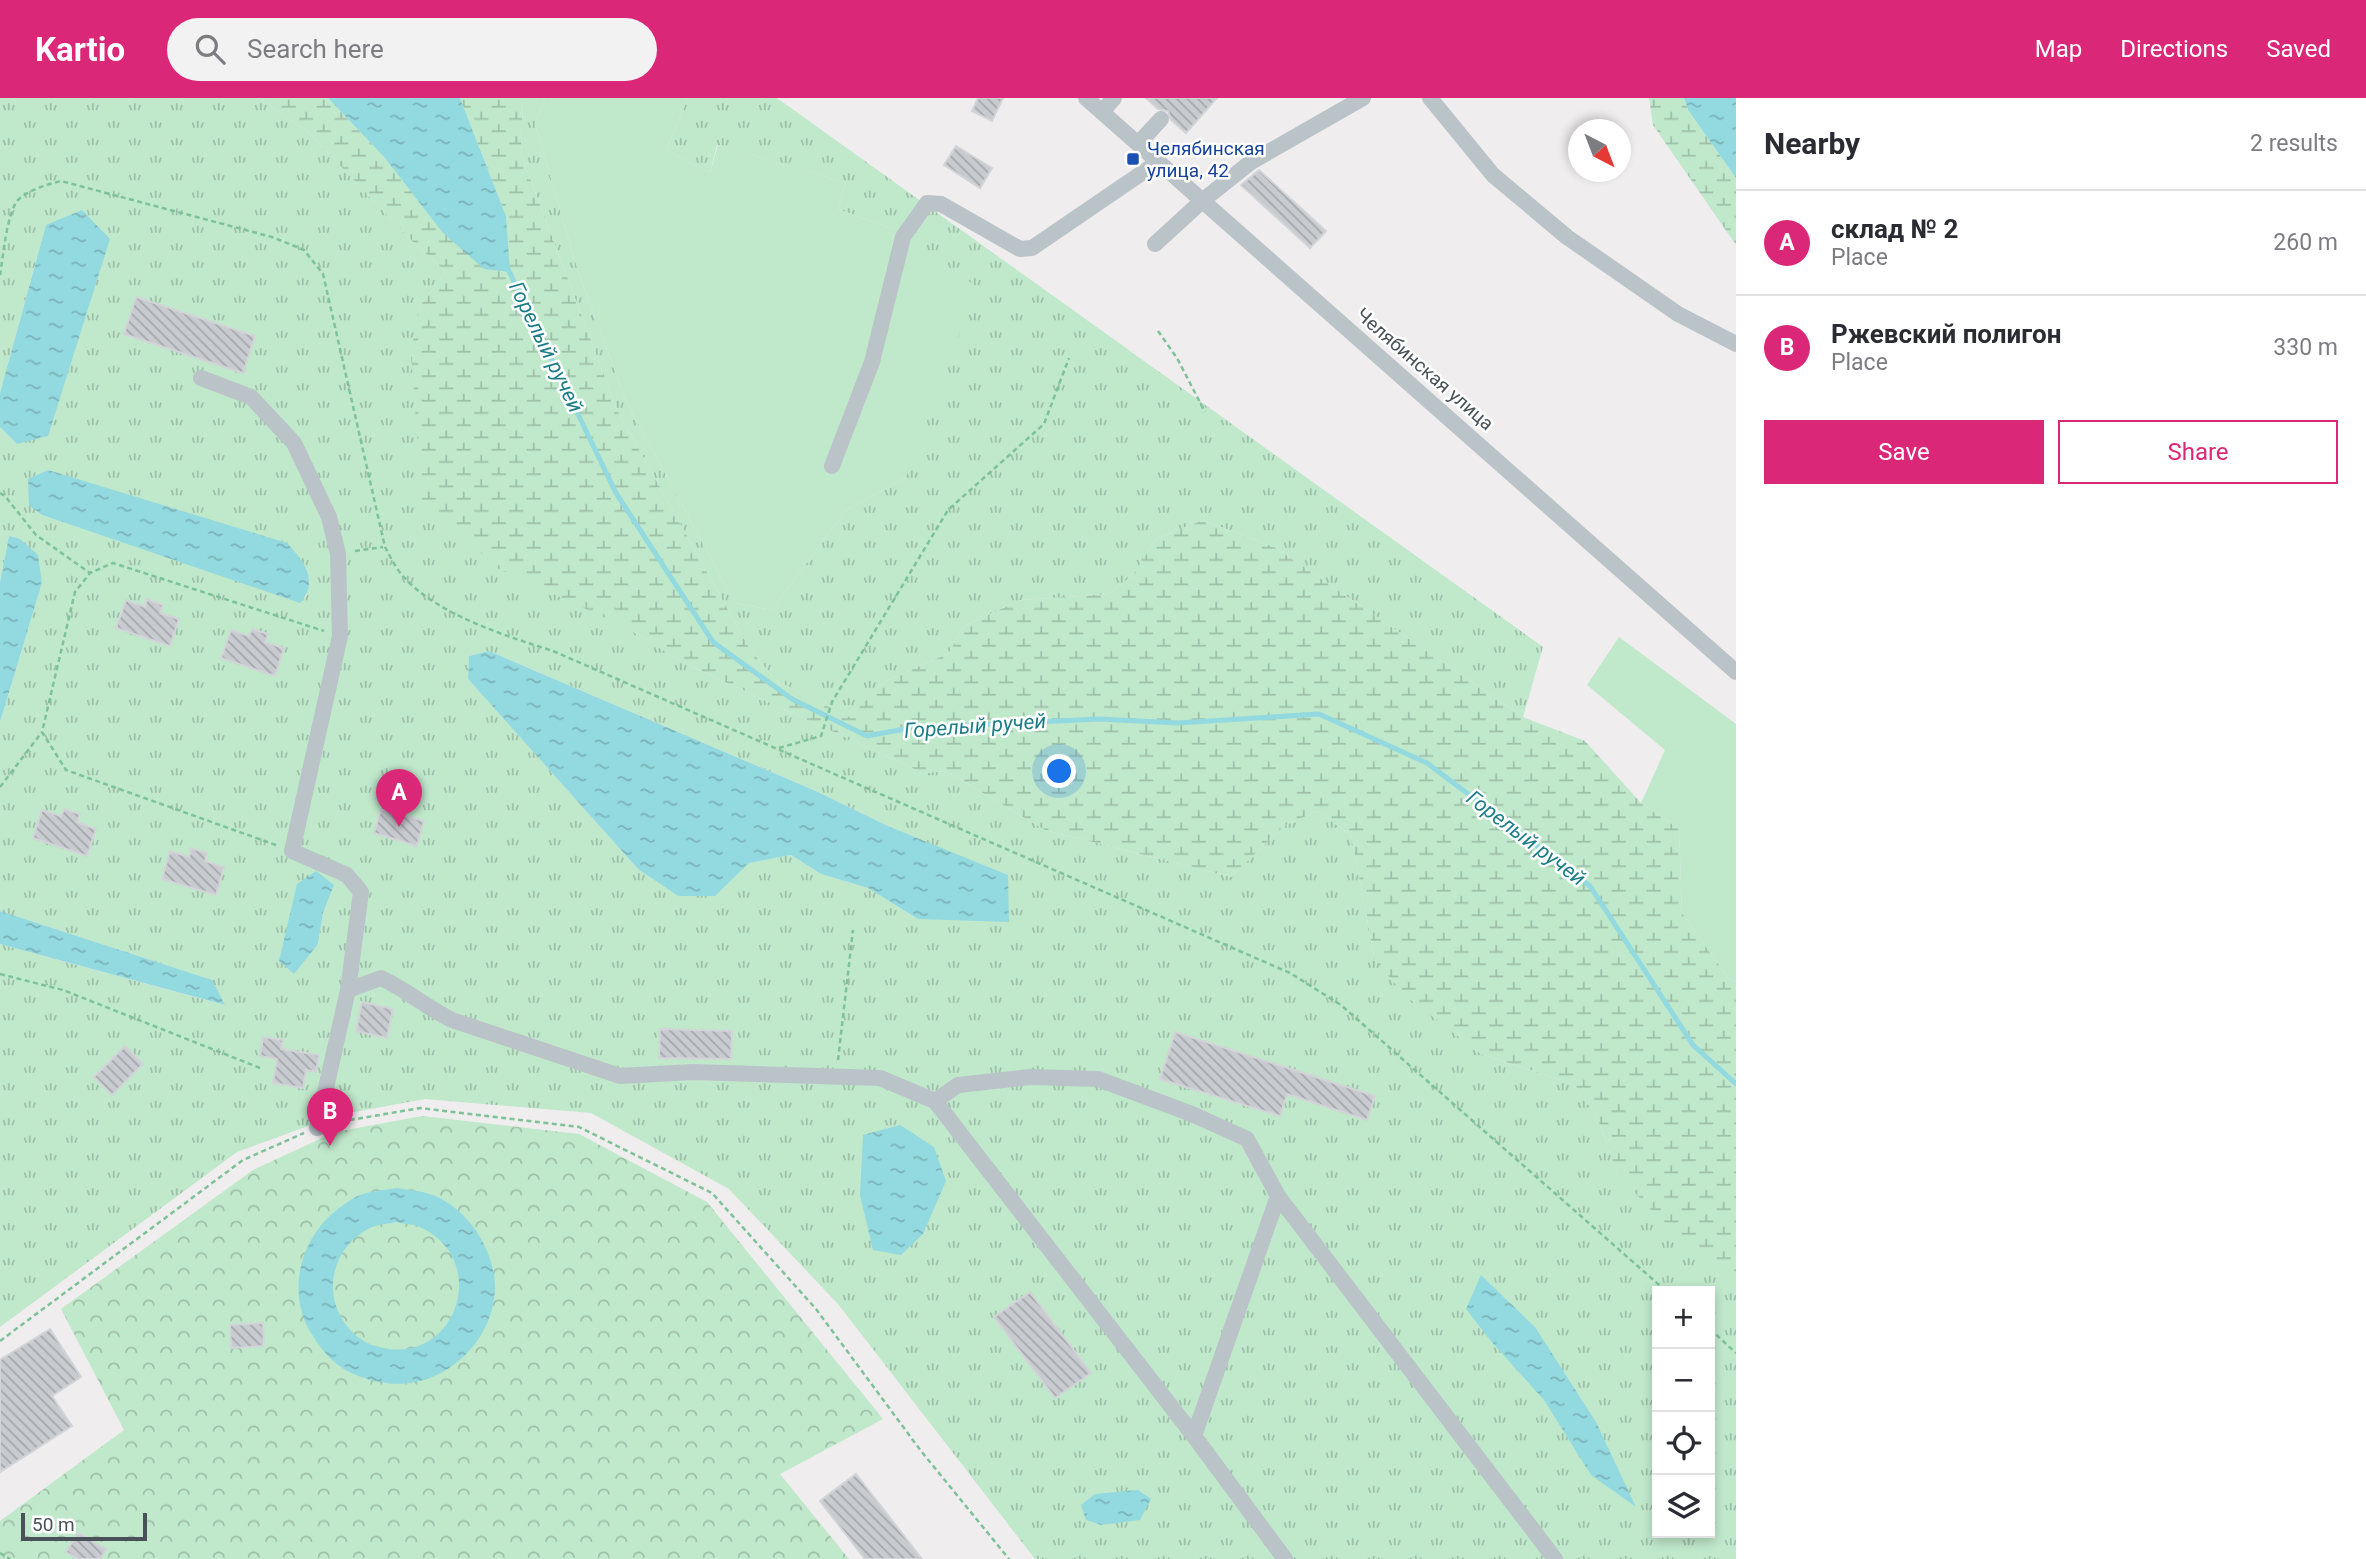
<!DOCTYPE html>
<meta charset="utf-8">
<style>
body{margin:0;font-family:Roboto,sans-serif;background:#f2f2f3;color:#2b2b33}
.controls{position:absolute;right:21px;bottom:21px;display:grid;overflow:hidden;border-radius:0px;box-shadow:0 4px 10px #0003}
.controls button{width:63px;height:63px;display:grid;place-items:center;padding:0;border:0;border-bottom:2px solid #e1e1e2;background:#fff;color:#2b2b33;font:35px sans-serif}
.compass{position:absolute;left:1568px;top:21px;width:63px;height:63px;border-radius:50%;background:#fff;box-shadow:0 4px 10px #0003;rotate:138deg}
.scale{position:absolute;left:21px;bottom:18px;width:126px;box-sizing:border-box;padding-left:7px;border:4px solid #485258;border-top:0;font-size:19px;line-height:24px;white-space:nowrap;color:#485258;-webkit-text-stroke:5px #fff;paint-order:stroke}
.you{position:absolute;left:1060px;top:674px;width:24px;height:24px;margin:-18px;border:5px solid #fff;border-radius:50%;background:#1a73e8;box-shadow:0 0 0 10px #1a73e833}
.badge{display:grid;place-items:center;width:46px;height:46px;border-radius:50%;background:#db2777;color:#fff;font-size:23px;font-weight:700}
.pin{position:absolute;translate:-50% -58px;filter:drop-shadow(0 2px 4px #0008)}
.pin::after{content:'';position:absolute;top:37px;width:24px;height:21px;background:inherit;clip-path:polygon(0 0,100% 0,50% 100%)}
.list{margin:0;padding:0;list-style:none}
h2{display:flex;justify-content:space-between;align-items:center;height:91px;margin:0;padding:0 28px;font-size:30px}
h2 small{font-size:23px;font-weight:400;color:#7c7c81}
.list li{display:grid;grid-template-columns:46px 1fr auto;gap:21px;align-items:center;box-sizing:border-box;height:105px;padding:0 28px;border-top:2px solid #e1e1e2}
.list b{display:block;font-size:26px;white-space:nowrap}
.list p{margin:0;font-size:23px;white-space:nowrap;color:#7c7c81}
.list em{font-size:23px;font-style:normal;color:#7c7c81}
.actions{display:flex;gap:14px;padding:21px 28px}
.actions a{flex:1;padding:16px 0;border:2px solid #db2777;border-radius:0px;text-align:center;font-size:24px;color:#db2777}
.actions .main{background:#db2777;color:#fff}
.icon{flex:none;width:38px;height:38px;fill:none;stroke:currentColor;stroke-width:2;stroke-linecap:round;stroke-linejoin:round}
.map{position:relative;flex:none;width:1736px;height:1461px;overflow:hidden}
header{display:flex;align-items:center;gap:42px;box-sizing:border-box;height:98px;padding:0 35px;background:#db2777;color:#fff}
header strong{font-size:33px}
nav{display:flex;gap:38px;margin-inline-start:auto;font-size:24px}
.search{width:490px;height:63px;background:#f2f2f3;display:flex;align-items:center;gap:18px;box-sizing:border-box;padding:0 24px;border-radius:38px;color:#7c7c81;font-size:26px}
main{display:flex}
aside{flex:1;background:#fff}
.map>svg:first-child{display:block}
.grass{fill:url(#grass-tufts);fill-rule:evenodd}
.forest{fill:url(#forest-crowns)}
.wetland{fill:url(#wetland-marsh)}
.green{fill:#c0e8cb}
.water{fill:url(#water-ripples);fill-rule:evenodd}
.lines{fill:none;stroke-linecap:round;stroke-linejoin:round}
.stream{stroke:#93d9e0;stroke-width:5}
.building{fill:url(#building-back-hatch);stroke:#d2d4d8;stroke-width:2}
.path{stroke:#7dc298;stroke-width:2.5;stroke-dasharray:5 3.5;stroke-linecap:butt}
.minor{stroke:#bac3c8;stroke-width:16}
.transit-dot{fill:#1a4fb4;stroke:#fff;stroke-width:2.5}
.labels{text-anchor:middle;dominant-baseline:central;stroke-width:5;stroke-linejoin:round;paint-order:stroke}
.transit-label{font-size:19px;fill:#164399;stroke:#fff;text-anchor:start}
.street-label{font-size:19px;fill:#485258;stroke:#fff}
.water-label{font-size:21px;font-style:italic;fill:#1c7e88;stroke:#fff}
</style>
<header>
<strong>Kartio</strong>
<div class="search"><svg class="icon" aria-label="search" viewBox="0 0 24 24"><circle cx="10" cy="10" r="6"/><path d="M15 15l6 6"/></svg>Search here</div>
<nav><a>Map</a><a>Directions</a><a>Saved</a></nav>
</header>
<main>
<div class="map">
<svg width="1736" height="1461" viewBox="0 0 1736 1461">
<defs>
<pattern id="grass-tufts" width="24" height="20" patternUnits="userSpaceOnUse" patternTransform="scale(1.75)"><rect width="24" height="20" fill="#c0e8cb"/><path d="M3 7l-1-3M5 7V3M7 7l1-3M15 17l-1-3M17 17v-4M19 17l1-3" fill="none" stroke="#9ebfa8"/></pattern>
<pattern id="forest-crowns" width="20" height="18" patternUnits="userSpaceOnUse" patternTransform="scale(1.75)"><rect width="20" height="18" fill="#c0e8cb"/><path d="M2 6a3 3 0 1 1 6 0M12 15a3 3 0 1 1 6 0" fill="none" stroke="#9ebfa8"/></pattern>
<pattern id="wetland-marsh" width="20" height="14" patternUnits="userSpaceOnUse" patternTransform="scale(1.75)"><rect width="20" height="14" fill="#c0e8cb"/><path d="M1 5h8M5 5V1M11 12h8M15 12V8" fill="none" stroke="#9ebfa8"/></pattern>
<pattern id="water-ripples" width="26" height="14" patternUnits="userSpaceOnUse" patternTransform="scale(1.75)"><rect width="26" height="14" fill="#93d9e0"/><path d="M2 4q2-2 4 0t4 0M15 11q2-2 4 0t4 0" fill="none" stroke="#7ab3b8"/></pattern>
<pattern id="building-back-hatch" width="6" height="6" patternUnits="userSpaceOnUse" patternTransform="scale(1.75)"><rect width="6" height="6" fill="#c8cbcf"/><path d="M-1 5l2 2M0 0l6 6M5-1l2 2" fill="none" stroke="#a4a7ab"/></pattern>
</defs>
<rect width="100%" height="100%" fill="#efeded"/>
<!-- grass -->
<path class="grass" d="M0 0H259L309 35 413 144 446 174 419 209 627 530 686 566 923 675 946 673 1045 732 1231 779 1284 728 1317 713 1351 737 1375 863 1481 956 1571 985 1596 1016 1618 1077 1736 1186V1461H1035L838 1206 729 1091 591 1015 425 1001 338 1017 237 1054 0 1229V846L224 907 211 882 0 813V624L42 485 9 438 0 484V329L17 346 46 127 0 295ZM48 372 62 377 307 497 300 504 42 417ZM489 553 818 694 890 729 918 821 868 790 821 776 791 757 749 765 678 798 638 771 468 581 469 558ZM334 787 323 815 318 846 279 863ZM1657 1193H1710V1435H1657Z
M523 0H545L535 26 579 176 626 303 735 505 772 512 845 413 906 379 895 132 838 111 846 85 717 47 710 75 666 52 688 0H777L1543 549 1523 619 1276 450 1203 422 1156 441 1133 477 1109 496 1021 502 964 528 949 555 886 583 850 620 775 582 748 548 617 312 521 56Z"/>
<!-- forest -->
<path class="forest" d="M422 1018 579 1036 707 1104 883 1321 780 1376 849 1461H0V1423L124 1332 61 1211 253 1072 335 1034Z"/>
<!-- wetland -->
<path class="wetland" d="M259 0H328L385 60 509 174 506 118 460 0H523L521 56 617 312 748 548 775 582 849 619 886 583 949 555 964 528 1021 502 1109 496 1133 477 1156 441 1203 422 1276 450 1523 619 1585 643 1641 705 1679 731 1682 815 1729 881 1736 883V1186L1653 1114 1618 1077 1596 1016 1571 985 1481 956 1407 899 1375 863 1351 737 1317 713 1284 728 1231 779 1045 732 946 673 923 675 686 566 627 530 499 471 422 403 411 256 419 209 446 174 413 144 309 35Z
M1649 0H1684L1688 12 1736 80V147L1653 27Z"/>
<!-- green -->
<path class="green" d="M545 0H688L666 52 710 75 718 47 846 85 838 111 895 132 977 189 906 379 845 413 772 512 735 505 626 303 579 176 535 26Z
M1619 539 1736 626V883L1729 881 1682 815 1679 731 1641 705 1665 652 1587 587Z"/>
<!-- water -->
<path class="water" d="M328 0H460L506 118 510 174 484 171 443 135 385 60Z
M1684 0H1736V80L1688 12Z
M82 112 110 141 48 338 17 346 0 329V295L46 127Z
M48 372 287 445C303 462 320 483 300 505L42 417 29 407 28 381Z
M9 438 20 441 38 457 42 485 0 624V484Z
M489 553 818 694 890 729 1008 777 1009 824 918 821 868 790 821 776 791 757 749 765 715 798H678L638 771 468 581 469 558Z
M316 773 334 787 323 815 318 846 294 876 279 863 297 786Z
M0 813 212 882 225 907 0 846Z
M900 1027 934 1049 946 1083 923 1136 901 1157 873 1152 860 1097 863 1037Z
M397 1090C408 1092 422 1093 433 1097 451 1104 467 1119 477 1134 487 1150 495 1170 495 1189 494 1248 437 1296 380 1284 348 1278 330 1265 313 1238 284 1195 301 1136 342 1108 348 1104 354 1099 360 1097 371 1093 385 1092 397 1090ZM396 1124C404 1126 415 1126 422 1130 490 1163 457 1265 383 1250 367 1247 353 1238 344 1224 322 1191 334 1148 370 1130 378 1126 388 1126 396 1124Z
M1481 1177 1535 1229 1596 1324 1636 1409 1591 1377 1544 1302 1490 1242 1466 1211Z
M1138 1392 1151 1401 1140 1422 1101 1427 1086 1422 1081 1407 1095 1396Z"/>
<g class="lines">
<!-- stream -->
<path class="stream" d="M507 169 616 395 713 544 792 601 867 638 910 630 1099 621 1178 625 1319 616 1427 665 1590 788 1693 947 1736 986"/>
</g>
<!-- building -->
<path class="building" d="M978 0H1003L992 23 972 13Z
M1146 0H1217L1186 35 1171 22 1168 13 1158 11Z
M956 48 992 70 980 90 944 67Z
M1259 72 1326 133 1310 150 1241 87Z
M136 199 255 238 243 275 124 236Z
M147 501 163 507 160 515 179 521 170 548 116 530 126 502 145 509Z
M252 531 268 536 265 544 284 550 275 578 221 560 231 532 249 538Z
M64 711 80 716 77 724 96 731 87 758 33 740 42 712 61 718Z
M381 711 424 723 417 748 374 735Z
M191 750 207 755 205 763 224 769 216 797 162 781 170 753 189 759Z
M362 904 393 911 387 940 356 933Z
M660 931 732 933 731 961 659 960Z
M1175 934 1375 998 1367 1022 1287 996 1280 1018 1160 981Z
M263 939 283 942 281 951 319 957 316 974 306 972 303 990 273 985 277 961 260 958Z
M125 948 143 966 112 997 94 979Z
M1030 1194 1091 1275 1055 1300 994 1219Z
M263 1225 264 1248 231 1250 230 1227Z
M50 1231 81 1279 52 1298 72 1328 0 1374V1262Z
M856 1376 922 1461H865L820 1403Z
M78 1435 106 1451 100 1461H78L66 1454Z"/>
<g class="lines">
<!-- path -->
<path class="path" d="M0 177C3 160 7 112 19 101 31 91 46 87 61 83L272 139 304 152 323 176 385 449C390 458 395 469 402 477 435 516 506 538 553 553L1290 875 1341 907 1666 1193
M1158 233 1177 260 1205 314
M0 395 5 398 36 437 90 475
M355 453 383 449
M779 650 821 638 832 604 948 412 1044 326 1069 260
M0 689 42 634
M276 747 66 672 42 634 75 494 90 475 113 465 324 533
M0 876 63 892 260 970
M838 962 853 832
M333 1025 420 1010 579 1029 712 1095 816 1211 921 1353 1009 1461
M1710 1231 1736 1255
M0 1243 243 1062 304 1035
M0 1455 10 1461"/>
<!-- minor -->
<path class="minor" d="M1086 0 1736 574
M1430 0 1493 77 1567 139 1678 216 1736 246
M1102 14 1114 0
M1138 46 1161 21
M1155 146 1202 103 1251 64 1363 0
M201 280 251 299 294 345 329 419 338 456 340 538 292 753 347 777 361 794 348 892
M832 368 872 264 903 139 927 105 941 106 1020 151 1032 150 1158 64
M935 1003 958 987 1030 979 1098 981 1192 1016 1247 1041 1278 1098 1194 1338
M317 1030 348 892 381 880C407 892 427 910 452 922L620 978 693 974 880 980 935 1003 1194 1338 1285 1461
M1278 1098 1555 1461"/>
</g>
<!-- markers -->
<rect class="transit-dot" x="1126" y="54" width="14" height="14" rx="3.5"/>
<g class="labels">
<!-- transit labels -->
<g class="transit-label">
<text x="1147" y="50">Челябинская<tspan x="1147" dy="22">улица, 42</tspan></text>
</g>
<!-- street labels -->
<g class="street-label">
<text transform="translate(1425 271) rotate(41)">Челябинская улица</text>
</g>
<!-- water labels -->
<g class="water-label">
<text transform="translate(546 249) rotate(64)">Горелый ручей</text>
<text transform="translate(975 628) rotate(-4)">Горелый ручей</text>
<text transform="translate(1526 740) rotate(37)">Горелый ручей</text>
</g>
</g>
</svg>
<div class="controls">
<button>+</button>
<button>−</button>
<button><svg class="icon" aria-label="locate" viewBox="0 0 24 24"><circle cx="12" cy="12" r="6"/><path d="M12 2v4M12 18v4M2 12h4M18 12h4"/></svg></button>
<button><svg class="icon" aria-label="layers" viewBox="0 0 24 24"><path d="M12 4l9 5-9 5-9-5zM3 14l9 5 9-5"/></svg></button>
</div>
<svg class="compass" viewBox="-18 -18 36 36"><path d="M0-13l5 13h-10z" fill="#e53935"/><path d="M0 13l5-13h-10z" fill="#7c7c81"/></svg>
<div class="scale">50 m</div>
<div class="you"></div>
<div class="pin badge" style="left:399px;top:729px">A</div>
<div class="pin badge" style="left:330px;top:1048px">B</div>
</div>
<aside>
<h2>Nearby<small>2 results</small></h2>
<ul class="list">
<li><span class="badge">A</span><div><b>склад № 2</b><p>Place</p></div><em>260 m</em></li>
<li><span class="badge">B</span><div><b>Ржевский полигон</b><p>Place</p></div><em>330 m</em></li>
</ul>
<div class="actions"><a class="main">Save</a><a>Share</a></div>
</aside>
</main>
